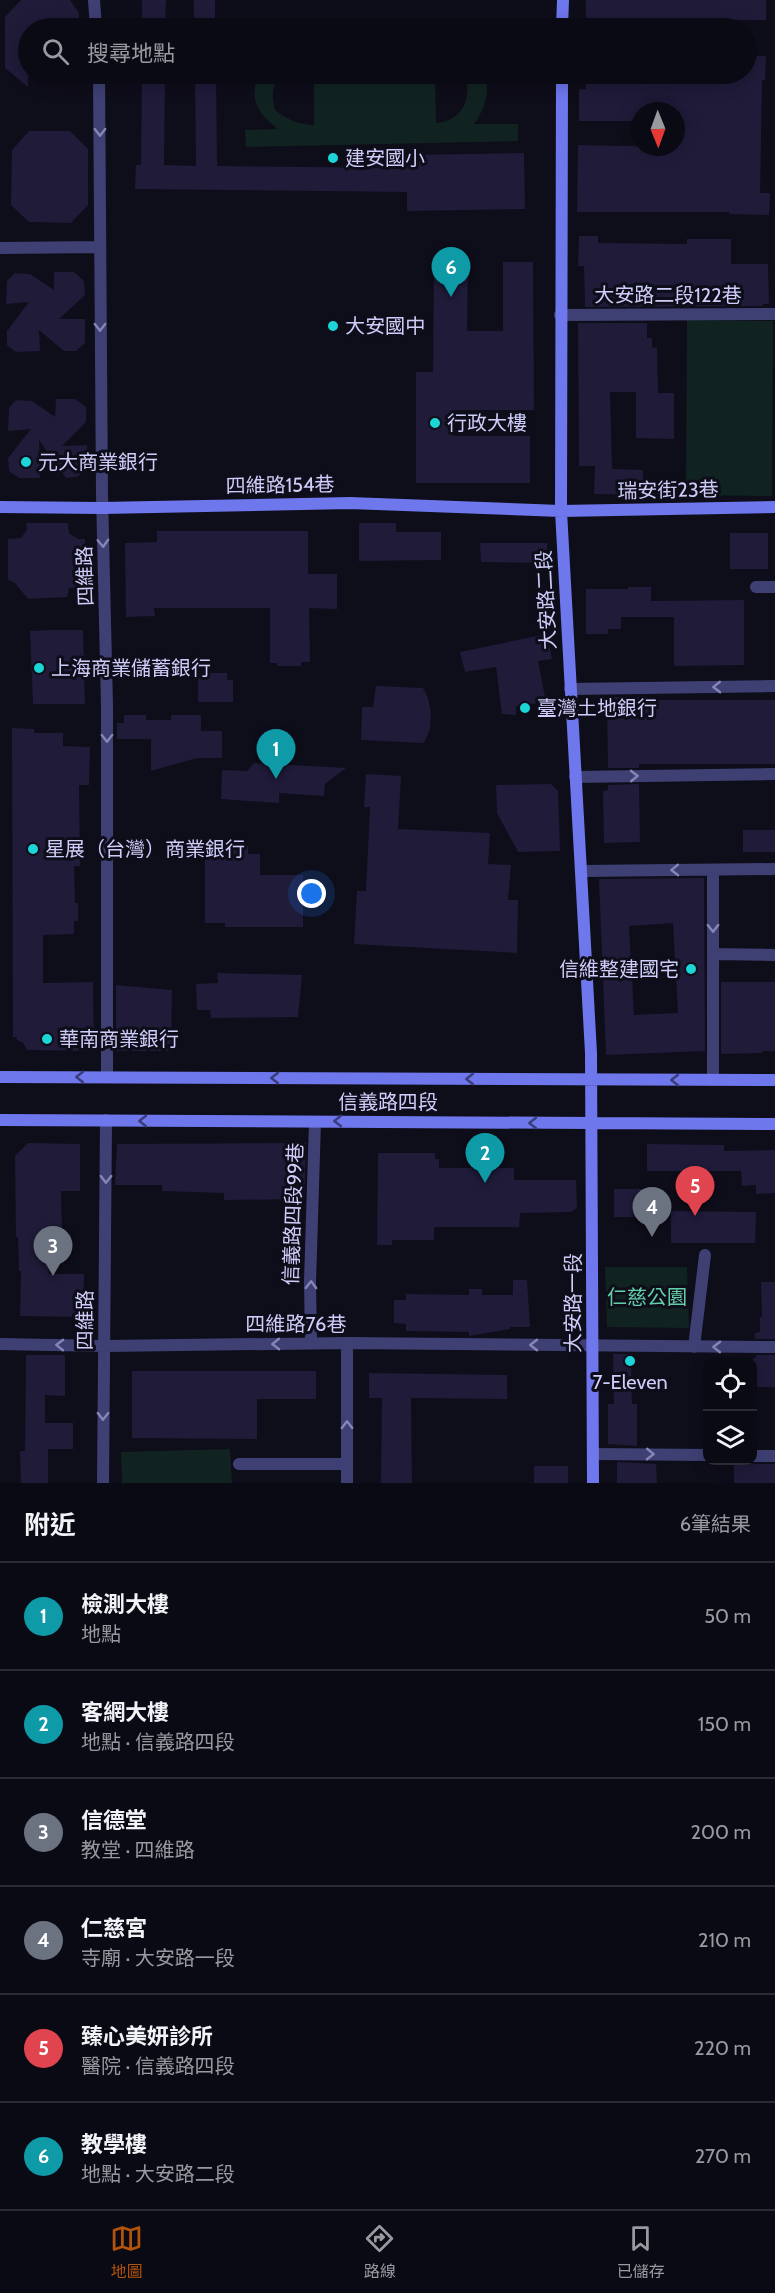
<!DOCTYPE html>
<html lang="zh-TW">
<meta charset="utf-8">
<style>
body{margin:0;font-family:Cabin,"Noto Sans TC",sans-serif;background:#13131d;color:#f1f3f6}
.controls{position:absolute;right:18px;bottom:18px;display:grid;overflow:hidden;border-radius:12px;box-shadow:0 3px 15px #0003}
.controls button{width:54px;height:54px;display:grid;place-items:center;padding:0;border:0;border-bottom:2px solid #2a2b34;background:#0a0a14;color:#f1f3f6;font:30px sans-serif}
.compass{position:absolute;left:631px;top:102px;width:54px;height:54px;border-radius:50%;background:#0a0a14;box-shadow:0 3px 15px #0003;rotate:179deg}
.you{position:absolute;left:312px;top:894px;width:21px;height:21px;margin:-15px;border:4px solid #fff;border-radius:50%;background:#1a73e8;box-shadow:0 0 0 9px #1a73e833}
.badge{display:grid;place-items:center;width:39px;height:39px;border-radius:50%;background:#b45309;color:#fff;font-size:20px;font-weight:700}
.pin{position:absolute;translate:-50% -50px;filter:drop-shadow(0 2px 3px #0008)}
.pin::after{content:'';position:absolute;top:32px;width:21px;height:18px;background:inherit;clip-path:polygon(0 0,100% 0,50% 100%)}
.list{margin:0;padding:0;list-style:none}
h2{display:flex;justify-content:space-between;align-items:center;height:78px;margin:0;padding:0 24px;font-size:26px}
h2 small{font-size:20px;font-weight:400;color:#999aa0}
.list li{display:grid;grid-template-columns:39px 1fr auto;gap:18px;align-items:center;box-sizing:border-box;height:108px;padding:0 24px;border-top:2px solid #2a2b34}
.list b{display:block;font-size:22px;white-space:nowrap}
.list p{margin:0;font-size:20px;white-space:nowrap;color:#999aa0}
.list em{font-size:20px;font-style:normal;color:#999aa0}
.icon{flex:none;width:33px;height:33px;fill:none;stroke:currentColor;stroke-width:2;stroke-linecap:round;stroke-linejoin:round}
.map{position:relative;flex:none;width:775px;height:1483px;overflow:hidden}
.search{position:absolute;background:#0a0a14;box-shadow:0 3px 15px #0003;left:18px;right:18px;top:18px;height:66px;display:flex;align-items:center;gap:15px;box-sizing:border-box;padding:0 21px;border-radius:33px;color:#999aa0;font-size:22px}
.sheet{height:726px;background:#0a0a14}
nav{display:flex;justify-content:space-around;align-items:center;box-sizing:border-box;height:84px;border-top:2px solid #2a2b34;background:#0a0a14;font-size:16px;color:#999aa0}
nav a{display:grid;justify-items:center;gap:3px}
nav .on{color:#b45309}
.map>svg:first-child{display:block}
.green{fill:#112321}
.building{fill:#1f1b39;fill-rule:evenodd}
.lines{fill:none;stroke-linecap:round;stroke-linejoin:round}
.street{stroke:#3e4074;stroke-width:12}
.secondary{stroke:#6f77ed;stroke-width:12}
.oneway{stroke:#8686b6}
.oneway2{stroke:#3a3d79}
.poi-dot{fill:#1bd5d7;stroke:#0e0d1a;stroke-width:2}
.labels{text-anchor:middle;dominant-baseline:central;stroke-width:6;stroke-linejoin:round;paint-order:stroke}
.poi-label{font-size:20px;fill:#cecdf9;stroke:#0e0d1a;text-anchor:start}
.street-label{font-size:20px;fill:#cecdf9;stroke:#0e0d1a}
.park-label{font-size:20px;fill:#63cfaa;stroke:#0e0d1a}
</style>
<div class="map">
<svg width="775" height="1483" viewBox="0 0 775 1483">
<rect width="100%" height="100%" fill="#0e0d1a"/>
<!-- green -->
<path class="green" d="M259 74H282C272 85 271 95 275 110 286 119 300 125 314 125V74H435L436 123C463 121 472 98 465 74H485C490 93 485 109 474 124H518V141L246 147 245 130 278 129C258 114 248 99 259 74Z
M687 320 773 321 772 496 686 495Z
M605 1267H687L689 1328 607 1327Z
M230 1449 232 1483H122L121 1452Z"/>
<!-- building -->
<path class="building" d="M21 0H70L79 13V28H28V87L5 68V17Z
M142 0H166L165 28H142Z
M194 0H215V28H194Z
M586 0H766V20L586 19Z
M747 56H766L765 80H762L760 193H770L769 215 729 214V212H577L578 145 676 147V111H640V121H579V89H586V74H747Z
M142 74H165L164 165 196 166 195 74H216L217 166 407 168V155L524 153 525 209 407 211V192L135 189 136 165H141Z
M29 131H70L88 149V205L71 223 29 222 11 205 12 150Z
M579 236H598V243L687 244V239H731V264H768L769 304H763V306L585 307 584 266H578Z
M434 261 468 262 467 331H503V262H533L534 410H453V436H530V483H416V372H433Z
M54 272H74L84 281 85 295 59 319H85V343L76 351H64L39 330 40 351 16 352 7 345V331L29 302 6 304 7 281 15 273 30 274 54 290Z
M578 323H647V338H652V348L657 347 658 393H674V439L636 438V392H610L612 469 643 470V495L594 494 595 466H579Z
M56 399H75L86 407V422L62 446 87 445 86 470 77 477 66 478 39 440 40 478H19L9 471 8 458 31 429 8 431 9 408 16 400 32 401 55 417Z
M26 523H68L69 533 78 539H85L86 581 77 582 76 588H69L67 597 28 599 15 583 8 580V539L21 538 27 530Z
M359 523H396V532H441V560L359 561Z
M157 531H308V574H337V609L309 608 310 662H301V666H277V663H270V608H154L155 616 126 617 125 543 157 542Z
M730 533H768V569H730Z
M480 543H547V563L481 562Z
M628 587H651V601L744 600V665L674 666V617H621V629H608V634H586V589H628Z
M50 630H83L85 704H33L30 631Z
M547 634 552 659 538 661 546 702 516 706V715L502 714 496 667 465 672 460 652Z
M198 673H227V680H233V702H198Z
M376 686 423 688 428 698 431 713 430 729 424 743 361 740 362 707H373Z
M607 697H639V700H775V764H639V768H608Z
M124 715H146V720H171V715H201V731H222V758H197L151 771V739H117V723H124Z
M12 728 34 729V733H63V746L90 747 89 785H79L80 866H74L75 903H78V921H74V934L43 935V983L93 982 94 1051 27 1050 23 1043 17 1040V1037H13Z
M254 763 346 768 325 784 324 796 279 793V803L221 799 222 770 247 771Z
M366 774 401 776 398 829 490 833 488 864 511 865 508 900H518L517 953 354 944 357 891H366L370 807H364Z
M551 784 558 791 560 851 518 852 497 813 496 785Z
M639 784 640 842 604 843 603 791 608 790V785Z
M743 830H775V852H743Z
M205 846H248V854H260V875H303V927H225V923H205Z
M704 878 705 1051 606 1055 599 879ZM673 923 678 1013 634 1015 629 926Z
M217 973 302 975 298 1017 211 1018 210 1010H197L196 984 218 983Z
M721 982H775V1051H762V1053L721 1054Z
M116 985 172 990 171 1051H116Z
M28 1143 80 1144V1191H61L62 1236H48L49 1274H84L83 1317 20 1316 21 1271H19L18 1237H16L15 1156Z
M306 1143 304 1199 224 1200V1193L162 1191V1185H115L117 1144Z
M647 1144 724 1145V1151L775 1150V1193L756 1194V1185L742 1186 741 1171H647Z
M378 1153H435V1159H439V1168H514V1180H576L577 1208 571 1212 520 1213 519 1227H434V1240H392V1245H377Z
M614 1189H647V1217H614Z
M671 1211 756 1212 755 1243H671Z
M513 1280H527L530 1327H510V1329L469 1336V1332L406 1331V1324L394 1323V1300H406V1294L469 1295V1289H482V1295H513Z
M761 1282H775V1339H755V1333L760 1332V1317H762Z
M613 1354H631L632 1404H637V1446L608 1444V1404H614Z
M26 1355H65V1396L45 1395V1423H73V1449H48V1483H21L20 1451H25Z
M756 1355H775V1387H753V1358H756Z
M132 1371H316V1399H257V1439L132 1438Z
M369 1373 507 1375V1399L411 1398 412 1483H381L382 1398H369Z
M734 1461H746L752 1464H775V1483H734Z
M617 1462 656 1464 657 1483H617Z
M534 1466H568V1483H534Z"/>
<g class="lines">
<!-- street -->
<path class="street" d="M94 0 96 28
M99 74 102 495 107 706V1077
M0 248 100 247
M560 315 775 314
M756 587H775
M570 689 775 686
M575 777 775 774
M581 871 775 869
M713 954 775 955
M713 1080V870
M311 1343 310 1282 315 1122
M347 1343V1483
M0 1344 104 1346 347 1343 775 1347
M694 1347 705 1255
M593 1454 708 1455
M752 1456H775
M239 1464H347
M103 1483 106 1120"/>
<!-- secondary -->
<path class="secondary" d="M562 28 563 0
M562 74 561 511 591 1053 593 1483
M0 507 102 508 350 503 561 511 775 507
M0 1077 775 1080
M0 1120 775 1124"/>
</g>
<!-- one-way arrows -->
<defs><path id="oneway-chevron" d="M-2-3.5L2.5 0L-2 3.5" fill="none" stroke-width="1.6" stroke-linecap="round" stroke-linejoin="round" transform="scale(1.5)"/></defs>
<g class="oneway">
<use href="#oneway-chevron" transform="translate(100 132) rotate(90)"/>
<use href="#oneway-chevron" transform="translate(100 327) rotate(89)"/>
<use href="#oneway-chevron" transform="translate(103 543) rotate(88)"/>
<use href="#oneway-chevron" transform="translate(717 687) rotate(179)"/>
<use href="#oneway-chevron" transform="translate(107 738) rotate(90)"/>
<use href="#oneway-chevron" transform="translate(634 776) rotate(-1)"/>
<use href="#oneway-chevron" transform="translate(675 870) rotate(179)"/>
<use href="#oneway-chevron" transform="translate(713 928) rotate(90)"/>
<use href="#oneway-chevron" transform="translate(106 1179) rotate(91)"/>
<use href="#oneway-chevron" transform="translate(311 1285) rotate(-89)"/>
<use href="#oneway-chevron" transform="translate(276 1344) rotate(179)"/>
<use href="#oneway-chevron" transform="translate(60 1345) rotate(-179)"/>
<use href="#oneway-chevron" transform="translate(534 1345) rotate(-180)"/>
<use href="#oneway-chevron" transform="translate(717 1347) rotate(-179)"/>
<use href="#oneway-chevron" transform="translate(103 1416) rotate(91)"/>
<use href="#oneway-chevron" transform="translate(347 1425) rotate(-90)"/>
<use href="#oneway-chevron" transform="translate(650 1454) rotate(1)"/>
</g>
<g class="oneway2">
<use href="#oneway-chevron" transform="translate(80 1077) rotate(-180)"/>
<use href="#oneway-chevron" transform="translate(275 1078) rotate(-180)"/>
<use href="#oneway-chevron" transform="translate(470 1079) rotate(-180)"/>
<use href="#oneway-chevron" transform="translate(675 1080) rotate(-180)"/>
<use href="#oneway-chevron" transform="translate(143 1121) rotate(-180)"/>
<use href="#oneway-chevron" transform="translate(338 1121) rotate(180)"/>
<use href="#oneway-chevron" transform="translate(533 1123) rotate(-180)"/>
</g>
<!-- markers -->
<g class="poi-dot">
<circle cx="333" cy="158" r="6"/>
<circle cx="333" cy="326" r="6"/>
<circle cx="435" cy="423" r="6"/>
<circle cx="26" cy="462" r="6"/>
<circle cx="39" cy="668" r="6"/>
<circle cx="525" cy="708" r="6"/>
<circle cx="33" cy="849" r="6"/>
<circle cx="691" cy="969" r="6"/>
<circle cx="47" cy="1039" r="6"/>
<circle cx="630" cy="1361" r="6"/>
</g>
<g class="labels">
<!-- poi labels -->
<g class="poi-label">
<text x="345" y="158">建安國小</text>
<text x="345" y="326">大安國中</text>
<text x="447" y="423">行政大樓</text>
<text x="38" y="462">元大商業銀行</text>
<text x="51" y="668">上海商業儲蓄銀行</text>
<text x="537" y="708">臺灣土地銀行</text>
<text x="45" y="849">星展（台灣）商業銀行</text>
<text x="679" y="969" text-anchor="end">信維整建國宅</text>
<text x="59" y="1039">華南商業銀行</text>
<text x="630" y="1382" text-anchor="middle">7-Eleven</text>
</g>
<!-- street labels -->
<g class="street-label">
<text x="668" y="295">大安路二段122巷</text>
<text transform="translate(280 485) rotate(-1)">四維路154巷</text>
<text transform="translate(668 490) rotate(-1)">瑞安街23巷</text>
<text transform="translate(85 576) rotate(-92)">四維路</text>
<text transform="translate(546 600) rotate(-93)">大安路二段</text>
<text x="388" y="1102">信義路四段</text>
<text transform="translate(293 1214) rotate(-88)">信義路四段99巷</text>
<text transform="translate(573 1303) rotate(-90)">大安路一段</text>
<text transform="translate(85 1320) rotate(-90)">四維路</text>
<text x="296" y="1324">四維路76巷</text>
</g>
<!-- park labels -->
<g class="park-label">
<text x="647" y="1297">仁慈公園</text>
</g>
</g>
</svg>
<div class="controls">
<button><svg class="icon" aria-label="locate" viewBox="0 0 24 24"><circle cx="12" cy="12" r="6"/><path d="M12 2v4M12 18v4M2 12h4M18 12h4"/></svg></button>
<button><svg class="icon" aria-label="layers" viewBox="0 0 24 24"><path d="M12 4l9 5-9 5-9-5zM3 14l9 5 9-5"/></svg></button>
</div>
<svg class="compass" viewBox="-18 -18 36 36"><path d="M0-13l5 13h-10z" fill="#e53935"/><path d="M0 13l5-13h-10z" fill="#999aa0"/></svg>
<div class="you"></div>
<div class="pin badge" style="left:276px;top:779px;background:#0f9aa8">1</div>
<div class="pin badge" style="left:485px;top:1183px;background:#0f9aa8">2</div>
<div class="pin badge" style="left:53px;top:1276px;background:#6b7280">3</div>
<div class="pin badge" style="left:652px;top:1237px;background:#6b7280">4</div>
<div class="pin badge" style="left:695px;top:1216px;background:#e0444e">5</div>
<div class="pin badge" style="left:451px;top:297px;background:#0f9aa8">6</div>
<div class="search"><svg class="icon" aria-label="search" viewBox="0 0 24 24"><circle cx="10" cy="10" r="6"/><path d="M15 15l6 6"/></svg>搜尋地點</div>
</div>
<section class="sheet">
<h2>附近<small>6筆結果</small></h2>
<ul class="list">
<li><span class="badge" style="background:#0f9aa8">1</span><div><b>檢測大樓</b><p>地點</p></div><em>50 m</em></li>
<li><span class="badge" style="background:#0f9aa8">2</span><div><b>客網大樓</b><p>地點 · 信義路四段</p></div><em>150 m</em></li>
<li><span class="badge" style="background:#6b7280">3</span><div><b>信德堂</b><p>教堂 · 四維路</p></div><em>200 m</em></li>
<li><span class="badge" style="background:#6b7280">4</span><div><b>仁慈宮</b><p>寺廟 · 大安路一段</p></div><em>210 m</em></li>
<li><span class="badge" style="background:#e0444e">5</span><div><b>臻心美妍診所</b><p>醫院 · 信義路四段</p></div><em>220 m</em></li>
<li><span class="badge" style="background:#0f9aa8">6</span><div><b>教學樓</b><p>地點 · 大安路二段</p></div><em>270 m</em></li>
</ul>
</section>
<nav>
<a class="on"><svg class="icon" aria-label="map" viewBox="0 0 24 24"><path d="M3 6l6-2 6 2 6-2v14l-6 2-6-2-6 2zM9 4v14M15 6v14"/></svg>地圖</a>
<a><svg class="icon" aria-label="directions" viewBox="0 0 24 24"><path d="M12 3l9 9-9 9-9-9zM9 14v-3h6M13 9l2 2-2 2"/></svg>路線</a>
<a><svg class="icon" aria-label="saved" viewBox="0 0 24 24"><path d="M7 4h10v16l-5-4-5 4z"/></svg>已儲存</a>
</nav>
